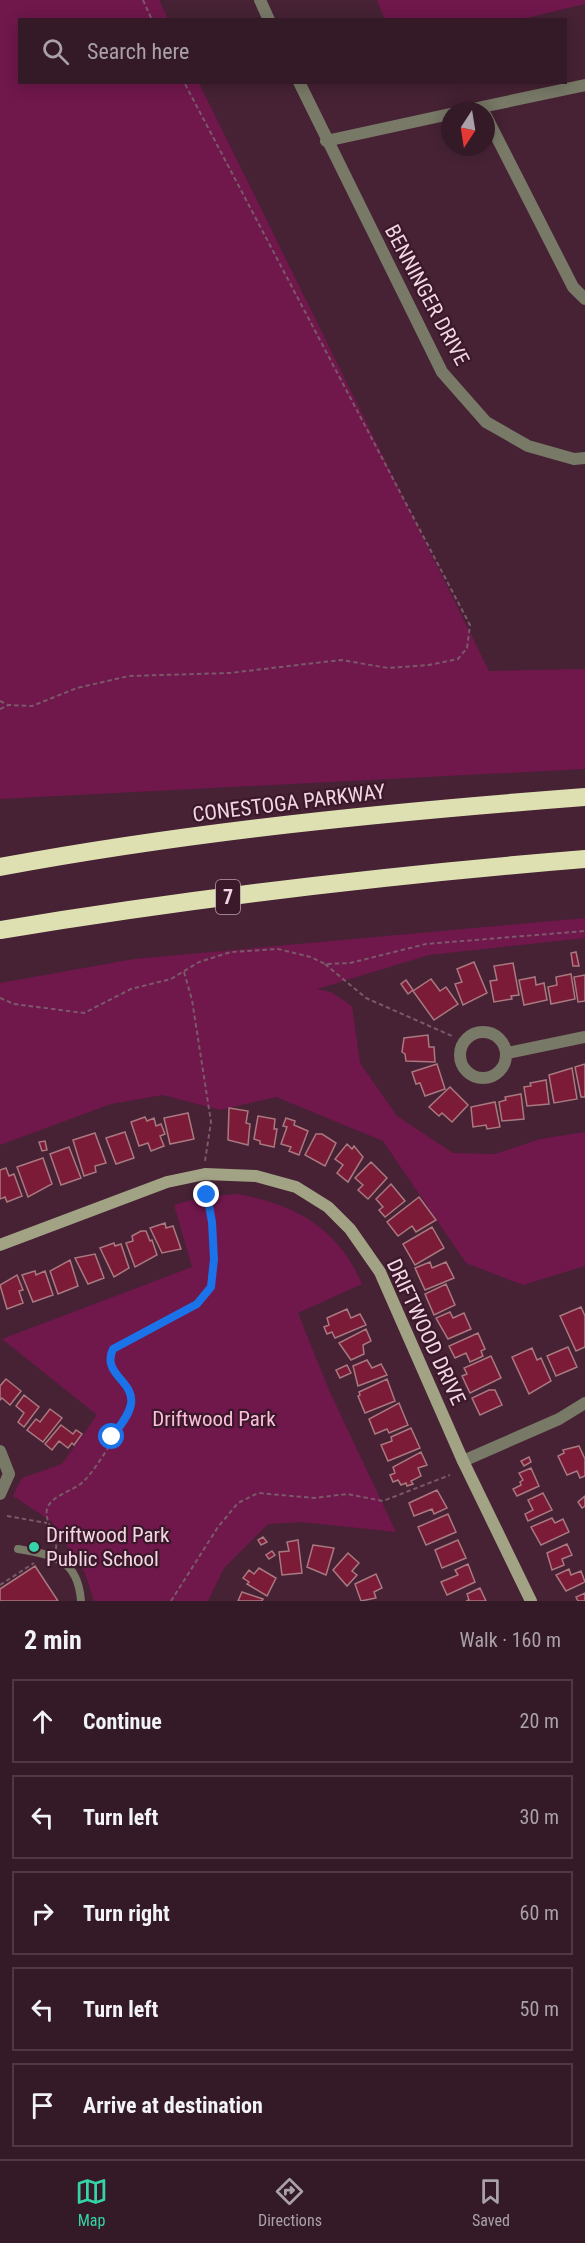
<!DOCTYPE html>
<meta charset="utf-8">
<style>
body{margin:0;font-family:"Roboto Condensed",sans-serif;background:#3f2733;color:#f1f3f6}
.compass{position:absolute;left:441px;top:102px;width:54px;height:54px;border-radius:50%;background:#341a27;box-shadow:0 3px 15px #0003;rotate:192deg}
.stop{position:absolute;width:18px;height:18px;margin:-14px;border:4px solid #1a73e8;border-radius:50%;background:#fff}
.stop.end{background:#1a73e8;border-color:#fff;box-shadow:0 2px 6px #0008}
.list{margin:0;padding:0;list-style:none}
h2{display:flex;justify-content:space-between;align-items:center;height:78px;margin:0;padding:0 24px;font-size:26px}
h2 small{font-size:20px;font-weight:400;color:#a9a1a7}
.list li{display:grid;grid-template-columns:39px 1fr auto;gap:18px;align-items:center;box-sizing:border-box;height:84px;margin:0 12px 12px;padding:0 12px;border:2px solid #4e3844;border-radius:0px}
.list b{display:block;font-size:22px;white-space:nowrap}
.list em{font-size:20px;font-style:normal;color:#a9a1a7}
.icon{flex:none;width:33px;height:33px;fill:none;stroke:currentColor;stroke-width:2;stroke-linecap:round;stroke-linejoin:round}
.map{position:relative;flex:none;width:585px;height:1601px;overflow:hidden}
.search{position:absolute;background:#341a27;box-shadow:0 3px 15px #0003;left:18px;right:18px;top:18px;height:66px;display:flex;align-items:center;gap:15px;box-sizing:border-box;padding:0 21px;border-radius:0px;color:#a9a1a7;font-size:22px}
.sheet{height:558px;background:#341a27}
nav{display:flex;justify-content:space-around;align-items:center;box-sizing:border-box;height:84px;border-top:2px solid #4e3844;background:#341a27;font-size:16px;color:#a9a1a7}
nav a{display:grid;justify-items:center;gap:3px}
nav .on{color:#34d4a8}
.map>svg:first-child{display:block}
.green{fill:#70174c}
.building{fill:#7c1b37;stroke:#a97980;stroke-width:1.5}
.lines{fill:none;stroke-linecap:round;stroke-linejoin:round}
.path{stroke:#7a5969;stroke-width:2;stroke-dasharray:4.5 3;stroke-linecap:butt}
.lane{stroke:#787967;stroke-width:8}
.street{stroke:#787967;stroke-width:12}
.secondary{stroke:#a2a385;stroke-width:12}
.highway{stroke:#dee0b2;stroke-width:18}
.route{stroke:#1a73e8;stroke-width:8}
.poi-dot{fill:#34d4a8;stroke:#3b182a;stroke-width:2}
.labels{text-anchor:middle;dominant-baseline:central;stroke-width:4.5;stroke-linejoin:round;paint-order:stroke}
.shield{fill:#3b182a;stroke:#ba9eab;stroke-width:1.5}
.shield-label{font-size:20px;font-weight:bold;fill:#f0d7e2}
.street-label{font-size:21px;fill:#f0d7e2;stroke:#3b182a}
.park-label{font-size:21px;fill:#fbbeda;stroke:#3b182a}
.poi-label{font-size:21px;fill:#f0d7e2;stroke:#3b182a;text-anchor:start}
</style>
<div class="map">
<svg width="585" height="1601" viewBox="0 0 585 1601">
<rect width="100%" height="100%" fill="#462234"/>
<!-- green -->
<path class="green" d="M0 0H159L168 19 20 20V82L199 83 489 671 585 669V769L0 799Z
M377 0H585V4L522 19 385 20Z
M585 918V938L429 955 317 989 331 992 352 1006 360 1063 397 1116 453 1153 495 1154 540 1139 585 1132V1266L523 1285 466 1263 383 1141 276 1097 220 1110 163 1095 111 1104 0 1145V983L134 959Z
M237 1194C295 1204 338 1228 362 1284L298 1313 329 1390 396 1532 301 1522 268 1524 224 1568 208 1601H94L85 1573 51 1521 13 1496 22 1478 62 1464 97 1415 2 1339 192 1267 174 1205 202 1197Z"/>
<!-- building -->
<path class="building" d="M576 952 579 966H573L571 953Z
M474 962 487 993 463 1005 455 984 462 982 457 969Z
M513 963 519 995 511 996 512 999 494 1002 490 981 497 980 494 966Z
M571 974 575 999 551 1004 548 987 557 985 556 977Z
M585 975V1001L578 1002 574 977Z
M535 977 536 985 544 983 547 1000 524 1005 519 980Z
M431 979 440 991 446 987 458 1004 434 1020 413 991Z
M406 980 413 990 408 994 401 984Z
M428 1035 429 1047H434L435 1062 406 1061 405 1054 402 1052 404 1038Z
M437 1064 445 1089 425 1096 420 1083 416 1084 412 1072Z
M585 1064V1097H581L575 1067Z
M572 1068 577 1099 554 1103 549 1075Z
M546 1080 549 1104 527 1106 524 1087 531 1086 530 1083Z
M450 1087 468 1105 452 1122 442 1113 439 1116 429 1107Z
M521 1094 524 1119 502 1121 499 1102 506 1100 505 1097Z
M495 1102 500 1127 487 1129 486 1125 473 1127 471 1107Z
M229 1108 248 1111 246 1123 250 1124 248 1145 228 1140Z
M188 1113 194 1139 170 1144 164 1118Z
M258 1116 275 1119 274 1129H277L274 1147 260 1144V1141L254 1139Z
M145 1117 147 1121 154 1118 156 1126 161 1124 165 1134 160 1136 164 1146 151 1151 148 1143 139 1146 131 1122Z
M286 1118 295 1121 294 1125 308 1131 299 1155 289 1151 291 1147 281 1144 287 1127 283 1126Z
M125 1132 134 1158 116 1164 106 1138Z
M95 1133 106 1163 95 1166 96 1172 84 1176 73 1140Z
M316 1134H322L336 1143 325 1166 305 1155Z
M45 1141 47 1150 42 1151 39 1142Z
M347 1144 352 1149 354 1146 363 1157 348 1182 337 1173 343 1165 335 1159Z
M69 1147 81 1178 61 1185 50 1154Z
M43 1158 52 1184 28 1197 17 1167Z
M371 1162 387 1178 368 1199 358 1190 363 1185 355 1178Z
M6 1168 9 1176 14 1174 22 1196 7 1202 5 1197 0 1199V1170Z
M391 1184 405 1201 385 1217 379 1210 383 1207 376 1199Z
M419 1197 436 1220 416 1232 412 1226 398 1236 387 1222Z
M165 1223 166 1228 173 1226 181 1249 162 1253 150 1228Z
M432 1227 444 1248 415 1265 403 1244Z
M141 1231H146L150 1241 152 1240 157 1255 135 1267 126 1243 133 1241 132 1236Z
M114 1243 115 1246 121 1244 129 1268 114 1277 100 1248Z
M95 1254 104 1278 88 1284 75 1258Z
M70 1260 78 1286 58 1294 50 1271Z
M430 1262 432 1268 446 1262 454 1278 425 1290 415 1268Z
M35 1271 36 1275 45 1271 53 1295 33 1302 22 1275Z
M17 1275 23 1290 19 1291 23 1303 7 1309 0 1285Z
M446 1284 455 1305 434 1315 425 1294Z
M581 1307 585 1316V1347L576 1351 560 1316Z
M347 1309 351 1318 360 1314 366 1325 335 1338 332 1332 327 1334 324 1327 329 1325 327 1318Z
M450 1312 453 1318 464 1313 471 1329 448 1339 436 1318Z
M366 1329 371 1341 363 1345 364 1354 351 1360 339 1343Z
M478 1333 485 1349 481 1351 483 1356 470 1362 466 1353 455 1358 449 1346Z
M568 1347 577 1367 556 1376 547 1356Z
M532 1348 537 1360 541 1358 551 1381 529 1394 512 1357Z
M491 1356 501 1378 470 1393 462 1376 467 1374 464 1368Z
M367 1360 372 1368 381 1364 387 1375 358 1386 353 1366Z
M347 1365 351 1373 340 1378 336 1370Z
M6 1379 21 1391 10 1405 2 1398 0 1400V1386Z
M387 1379 395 1401 365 1413 358 1396 360 1395 359 1392Z
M489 1390H495L502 1405 480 1415 472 1398Z
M24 1395 39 1407 24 1427 18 1422 24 1413 16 1406Z
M399 1403 408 1425 389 1433 387 1429 375 1434 369 1419Z
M50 1409 62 1418 43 1442 27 1430 36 1419 40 1422Z
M61 1425 73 1434 76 1430 82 1434 74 1445 72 1443 68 1448 59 1441 52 1450 45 1444Z
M411 1428 420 1448 388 1461 381 1445 392 1441 391 1437Z
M579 1446 585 1459V1476L580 1478 577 1471 567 1475 558 1456 564 1453 563 1450Z
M421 1452 427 1465 418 1468 421 1476 411 1481 413 1484 407 1486 406 1483 401 1485 398 1480 393 1482 390 1475 395 1473 393 1467Z
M529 1457 531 1462 524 1466 521 1461Z
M531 1468 539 1486 517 1496 513 1489 521 1485 520 1482 523 1480 519 1473Z
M437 1490 447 1508 434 1514 432 1509 414 1516 409 1503Z
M543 1493 552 1510 528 1521 525 1514 533 1510 528 1500Z
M585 1496V1506L582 1508 578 1502Z
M448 1514 456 1532 426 1545 418 1527Z
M552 1518 555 1523 563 1519 569 1532 541 1545 531 1527Z
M263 1537 267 1542 261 1545 258 1540Z
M298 1540 302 1573 282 1575 279 1552 289 1551 287 1542Z
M458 1540 466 1558 442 1568 435 1550Z
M567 1544 572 1555 562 1559 564 1565 552 1570 547 1553Z
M313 1545 334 1548 326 1575 307 1567Z
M272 1551 275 1555 269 1559 266 1555Z
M348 1553 359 1563 352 1571 357 1575 347 1586 333 1570Z
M468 1564 475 1582 447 1595 441 1582 458 1575 455 1570Z
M35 1566 58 1601H0V1589Z
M259 1568 276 1578 267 1596 247 1584 249 1582 243 1578 249 1570 254 1574Z
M569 1569 571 1575 581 1571 585 1582 566 1591 556 1575Z
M376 1574 382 1588 374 1592 376 1598 361 1601 355 1584Z
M480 1588 486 1601H466L469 1600 467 1594Z
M242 1592 263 1599 262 1601H238Z
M585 1593V1601H578L576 1597Z"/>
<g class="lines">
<!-- path -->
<path class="path" d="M143 0 152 20
M0 701 8 705
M0 709 9 705 32 706 77 688 129 676 229 673 341 660 388 668 429 665 458 659 467 648 470 625 184 82
M325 964 366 998 452 1036
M184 972 192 1000 211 1122 205 1161
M0 998 14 1004 84 1013 131 989 171 979 199 962 231 952 278 949 311 957 325 964 350 963 426 944 585 931
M7 1516 47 1523
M56 1549C58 1533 44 1524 47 1509 51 1495 74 1491 84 1481 98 1467 124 1423 131 1405 132 1385 106 1375 110 1356 112 1345 120 1343 130 1339 151 1330 191 1314 206 1296 224 1273 210 1214 205 1187
M0 1585 34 1563
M171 1601 218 1527 238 1503 258 1493 314 1498 347 1494 383 1501 450 1475"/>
<!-- lane -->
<path class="lane" d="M18 1549C54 1555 78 1559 81 1601"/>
<!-- street -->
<path class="street" d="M260 0 269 20
M299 82 442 372 486 422 528 446 574 459 585 458
M482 107 585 85
M465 111 482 107 484 111
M486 116 573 287 585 299
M326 141 450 114
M460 1055a23 23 0 1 1 46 0a23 23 0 1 1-46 0Z
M507 1053 585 1037
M0 1451 9 1474 0 1494
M463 1461 559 1419 585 1403"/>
<!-- secondary -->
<path class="secondary" d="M0 1245 167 1182 205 1174 256 1176 296 1187 328 1207 350 1229 380 1272 463 1461 531 1601"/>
<!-- highway -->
<path class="highway" d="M0 867C193 831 389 812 585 797
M0 930C194 898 389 875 585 859"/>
</g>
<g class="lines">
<!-- route -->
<path class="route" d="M112 1437C119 1427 129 1416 131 1404 135 1381 101 1374 113 1349L197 1304 211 1287 214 1259 212 1222 207 1195"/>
</g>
<!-- markers -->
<circle class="poi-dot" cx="34" cy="1547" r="6"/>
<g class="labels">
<!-- shield labels -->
<rect class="shield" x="216" y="880" width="24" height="34" rx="4.5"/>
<g class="shield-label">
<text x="228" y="897">7</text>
</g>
<!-- street labels -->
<g class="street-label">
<text transform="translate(427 295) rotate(62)">BENNINGER DRIVE</text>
<text transform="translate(289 803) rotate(-7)">CONESTOGA PARKWAY</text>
<text transform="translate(426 1332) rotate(65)">DRIFTWOOD DRIVE</text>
</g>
<!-- park labels -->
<g class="park-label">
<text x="214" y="1419">Driftwood Park</text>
</g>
<!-- poi labels -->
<g class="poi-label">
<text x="46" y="1535">Driftwood Park<tspan x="46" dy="24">Public School</tspan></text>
</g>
</g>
</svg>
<svg class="compass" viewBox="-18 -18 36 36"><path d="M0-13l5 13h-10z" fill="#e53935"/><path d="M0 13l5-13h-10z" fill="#a9a1a7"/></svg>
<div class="stop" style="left:112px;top:1437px"></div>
<div class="stop end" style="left:207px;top:1195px"></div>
<div class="search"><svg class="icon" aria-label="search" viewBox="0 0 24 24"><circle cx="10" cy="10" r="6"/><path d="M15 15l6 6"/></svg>Search here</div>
</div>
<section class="sheet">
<h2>2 min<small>Walk · 160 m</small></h2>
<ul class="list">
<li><svg class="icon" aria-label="ahead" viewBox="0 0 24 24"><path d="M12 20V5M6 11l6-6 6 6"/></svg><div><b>Continue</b></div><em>20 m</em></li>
<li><svg class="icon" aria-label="left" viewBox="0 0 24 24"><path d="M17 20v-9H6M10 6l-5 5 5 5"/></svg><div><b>Turn left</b></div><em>30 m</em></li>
<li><svg class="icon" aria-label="right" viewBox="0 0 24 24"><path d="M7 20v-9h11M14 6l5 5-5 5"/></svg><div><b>Turn right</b></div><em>60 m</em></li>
<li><svg class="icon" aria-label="left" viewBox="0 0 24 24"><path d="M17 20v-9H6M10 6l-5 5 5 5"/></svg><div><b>Turn left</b></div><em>50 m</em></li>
<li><svg class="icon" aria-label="arrive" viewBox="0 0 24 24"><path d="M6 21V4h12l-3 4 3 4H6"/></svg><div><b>Arrive at destination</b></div></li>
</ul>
</section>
<nav>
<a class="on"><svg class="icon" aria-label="map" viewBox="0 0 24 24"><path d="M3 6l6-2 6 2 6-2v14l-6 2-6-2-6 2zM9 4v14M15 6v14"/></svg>Map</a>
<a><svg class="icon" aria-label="directions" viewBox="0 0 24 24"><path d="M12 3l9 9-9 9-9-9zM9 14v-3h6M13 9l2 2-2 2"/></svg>Directions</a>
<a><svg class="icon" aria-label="saved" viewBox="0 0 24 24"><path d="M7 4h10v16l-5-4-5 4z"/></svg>Saved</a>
</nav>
